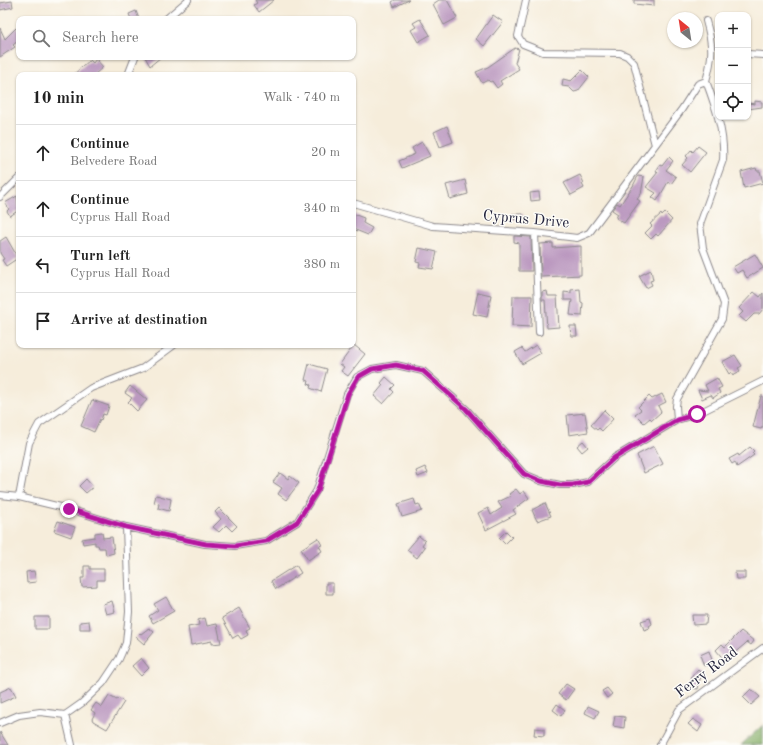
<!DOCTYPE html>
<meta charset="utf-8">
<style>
body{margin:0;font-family:"Old Standard TT",serif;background:#f2f2f2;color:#222}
.controls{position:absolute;right:12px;top:12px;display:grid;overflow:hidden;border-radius:8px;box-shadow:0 1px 3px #0004}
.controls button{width:36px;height:36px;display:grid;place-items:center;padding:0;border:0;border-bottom:1px solid #e0e0e0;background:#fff;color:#222;font:20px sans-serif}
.compass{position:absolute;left:667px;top:12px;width:36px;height:36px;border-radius:50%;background:#fff;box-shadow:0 1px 3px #0004;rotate:330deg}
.stop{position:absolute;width:12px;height:12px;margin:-9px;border:3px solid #b5179e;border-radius:50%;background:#fff}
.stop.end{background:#b5179e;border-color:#fff;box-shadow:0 1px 4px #0008}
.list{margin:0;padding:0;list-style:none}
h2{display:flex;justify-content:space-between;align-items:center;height:52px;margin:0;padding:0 16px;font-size:17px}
h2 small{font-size:13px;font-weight:400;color:#767676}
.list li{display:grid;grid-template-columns:26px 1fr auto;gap:12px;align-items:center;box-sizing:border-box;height:56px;padding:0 16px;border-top:1px solid #e0e0e0}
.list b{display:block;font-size:15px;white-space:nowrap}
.list p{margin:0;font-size:13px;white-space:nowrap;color:#767676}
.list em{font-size:13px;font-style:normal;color:#767676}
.icon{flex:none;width:22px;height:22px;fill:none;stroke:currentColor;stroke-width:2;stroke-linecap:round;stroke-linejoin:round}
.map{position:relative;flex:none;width:763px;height:745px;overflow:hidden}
.search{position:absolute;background:#fff;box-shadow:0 1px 3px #0004;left:16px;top:16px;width:340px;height:44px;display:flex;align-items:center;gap:10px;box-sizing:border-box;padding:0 14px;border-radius:8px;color:#767676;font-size:15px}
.panel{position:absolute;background:#fff;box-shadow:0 1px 3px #0004;left:16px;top:72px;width:340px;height:276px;border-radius:8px}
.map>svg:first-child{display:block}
.forest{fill:#80aa62;stroke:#51664e}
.building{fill:#bb99c0}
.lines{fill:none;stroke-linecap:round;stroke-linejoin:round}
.street-casing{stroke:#8c888b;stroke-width:8}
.street{stroke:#fff;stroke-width:6}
.route{stroke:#b5179e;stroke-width:5}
.labels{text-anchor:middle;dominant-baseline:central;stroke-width:3;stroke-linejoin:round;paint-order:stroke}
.street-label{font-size:15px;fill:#22223b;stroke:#fdfcf7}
</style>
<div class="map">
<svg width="763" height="745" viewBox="0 0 763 745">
<rect width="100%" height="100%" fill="#fdfcf7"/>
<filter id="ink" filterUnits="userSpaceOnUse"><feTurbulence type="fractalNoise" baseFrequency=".025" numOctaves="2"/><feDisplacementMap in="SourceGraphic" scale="8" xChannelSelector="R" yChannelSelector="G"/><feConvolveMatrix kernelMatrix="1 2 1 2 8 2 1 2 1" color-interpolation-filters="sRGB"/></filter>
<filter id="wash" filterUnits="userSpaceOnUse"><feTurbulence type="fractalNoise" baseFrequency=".012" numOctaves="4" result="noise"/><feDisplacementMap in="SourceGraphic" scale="16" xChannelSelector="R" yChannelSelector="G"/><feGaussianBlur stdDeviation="0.9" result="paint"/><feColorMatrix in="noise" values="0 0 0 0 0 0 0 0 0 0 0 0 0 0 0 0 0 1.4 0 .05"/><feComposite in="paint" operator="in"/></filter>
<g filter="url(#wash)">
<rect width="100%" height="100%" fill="#f6eddb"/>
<!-- forest -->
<path class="forest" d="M763 725V745H741Z"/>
<g id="blocks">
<!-- building -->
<path class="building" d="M255 0H274L259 12 254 5 257 3Z
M395 0H409L394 7 392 2Z
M439 0H447L457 18 444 25 433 4Z
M634 0H654V6L634 4Z
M12 1 13 7 0 10V3Z
M136 11 139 19H131L129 14Z
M493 15 503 22 484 46 476 39Z
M420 19 430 35 418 42 411 30 416 27 413 23Z
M0 28 5 39 16 28 19 31V40L13 45 15 47 0 57Z
M515 48 519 49 515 63 519 69 500 81 502 84 497 88 492 81 490 82 488 80 482 83 476 72 488 67Z
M145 57H161L150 66Z
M96 59 103 67 94 75H73L90 60 93 63Z
M582 70 589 77 578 91 574 92 569 87 562 86 563 79 571 81Z
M755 101 762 102V107L748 109V103L755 104Z
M447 126 453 142 440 147 434 132Z
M422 142 430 156 402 168 399 161 415 154 412 148Z
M698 146 706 152 690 172 682 165 688 158 686 156 691 150 693 152Z
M669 157 673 161 666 170 676 177 671 184 668 182 657 201 652 197 656 193 646 187 658 172 656 171 660 165 662 166Z
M756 168 757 171H760L763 183 744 188 741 172Z
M580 175 584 183 582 184 584 188 571 195 564 183Z
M638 176 644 177 641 194 637 199 640 201 624 223 616 218 618 214 612 210 617 203 620 205 633 186Z
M465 180 468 194 450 199 446 185Z
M539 192 540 200 531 201 530 193Z
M17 196 19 210 10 216 7 211 9 209 5 203Z
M665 213 672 220 658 236 656 234 651 239 645 233 652 226 650 224 661 214 662 216Z
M353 214 364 218 363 223 372 228 368 235 353 229Z
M512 214H523V220L511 219Z
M514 236 531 237 532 271H519V243L514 242Z
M6 237 18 258 6 266 2 260 4 259 0 253V241Z
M553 243V248L581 246V275L541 277 540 244Z
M419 248 437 252 433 269 419 267 420 263 416 262Z
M755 254 763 268 747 278 742 270 737 273 733 267Z
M651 270 653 280 650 281 652 285 646 288 639 276Z
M580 289 581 302 583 303 582 316 570 315 572 300H564V292L571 293V290Z
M547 291 548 296H557L559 327 547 328 545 300H542V292Z
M478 292 491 295 487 317 473 314Z
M754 292 760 297 763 293V309L759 314H754L746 322 739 316 743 312 739 308Z
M513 296H532L531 327 512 326Z
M570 326H576L577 336H571Z
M354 345 365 354 348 376 341 371 344 367 340 364Z
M536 345 541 353 522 364 515 352 522 348 525 352Z
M735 355 742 366 738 368 740 371 733 375 731 372 729 374 722 362Z
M309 364 327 369 321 392 310 388 311 385 308 384 309 381 305 380Z
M386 377 395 385 391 389 394 392 383 404 374 396 383 385 381 383Z
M717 378 722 387 718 389 720 393 713 398 711 395 702 399 698 390 708 391 705 385Z
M130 386 147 400 137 411 128 402 132 398 125 393Z
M662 394 666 402 658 406 661 412 652 420 650 418 644 423 635 414 641 410 638 407 649 396 652 399Z
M761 396H763V426L761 429 753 427Z
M92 400 109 406 106 415 103 414 101 420 100 419 94 432 81 426Z
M604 410 613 419 602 431 599 428 597 430 591 425Z
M585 413 588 432 569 435 567 415Z
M583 441 588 447 582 452 577 446Z
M654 446 663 464 644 473 637 455Z
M750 447 754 451 752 453 754 455 737 467 735 462 732 464 729 459 738 454 739 456Z
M425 467 428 473 418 477 416 471Z
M280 473 288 479 290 476 299 483 286 500 278 494 282 488 273 482Z
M86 479 93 487 86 493 79 486Z
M516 489 520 494 524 491 529 498 513 510 516 514 486 530 478 513 488 508 491 515 502 508 498 502 511 496 509 494Z
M156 495 171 499 169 511 158 508 159 504 154 503Z
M414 499 416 505 419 504 422 511 402 517 398 504Z
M545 503 551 516 537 521 532 510Z
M219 508 237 526 232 531 226 525 219 532 213 527 221 519 215 512Z
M58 521 75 527 71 537 54 531Z
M506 531 512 537 505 544 499 538Z
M102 532 103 538 112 537 114 553 106 555 105 548H99L98 545H95V542L83 544 82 539 95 537V533Z
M419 536 425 541 422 545 425 547 417 558 407 550Z
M318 538 322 545 319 546 322 551 308 560 301 549Z
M296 565 301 573 276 589 271 581Z
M84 566H90V569H104V580H97V586L82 587 81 578H84Z
M34 571 36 582 27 583 26 572Z
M735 572H745V579H736Z
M326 583H333V594H326Z
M166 597 174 611 153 623 149 616 158 610 154 604Z
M112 601 115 612 106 614 103 604Z
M239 608 250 628 246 630 248 635 241 639 238 635 233 638 222 618Z
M692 615H707L706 624 693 625Z
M35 617H49V629H35Z
M205 618 207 626 217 624 221 643 212 644V641L191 645 188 627 199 625 198 620Z
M650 618 652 624 649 626 650 628 644 630 641 621Z
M89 621 90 629H80V622Z
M149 628 154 632 144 644 136 637 140 633 141 634Z
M741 631 754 641 751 645 747 642 745 644 725 661 716 650 722 644 725 647Z
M709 651 713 663 704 666 700 655Z
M141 658 149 668 141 676 132 666Z
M698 669 704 675 700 679 698 689 690 688 692 676Z
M566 684 574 689 566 700 558 694Z
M11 687 16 696 0 703V692Z
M607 688 612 694 607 698 602 691Z
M751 689 760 697 751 705 743 697Z
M109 696 117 700 118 698 124 702 107 729 93 721 92 719 95 713 91 710 96 703 102 707Z
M557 704 565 710 561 716 553 710Z
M588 706 599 711 595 718 585 713Z
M615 716 625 717 624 728 613 726Z
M693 719 702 725 698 732 688 724Z
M535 728 544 729V736L534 735Z
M0 732 8 745H0Z"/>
</g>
</g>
<g filter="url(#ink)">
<use href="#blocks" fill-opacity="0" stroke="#8c888b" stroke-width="1"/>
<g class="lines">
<defs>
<path id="street" d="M526 0 518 36 523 44 543 52 620 53 627 56 634 63 655 145 682 109 698 84 706 81C715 105 725 134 723 160L700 224 703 248 724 304 722 319 677 399 676 406 677 420 697 414 763 381
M166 19 188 0
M706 21C713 45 713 56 706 81
M748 54 763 55
M128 75 135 57
M0 197 19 178
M353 203 433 226 535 233 577 238 589 233 655 145
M535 233 539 332
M0 495 19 497 69 509 126 527 205 544 235 546 266 541 297 522 317 490 347 394 357 377 372 369 396 365 423 371 466 409 524 474 541 481 560 485H573L588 482 614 458 677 420
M19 497 29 443 39 424 91 388 143 368 174 345
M65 715 72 745
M0 723 19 715 40 712 65 715 82 703 103 683 119 659 126 643 129 612 126 527
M660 745 679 710 763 648"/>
</defs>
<!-- street casing -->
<use href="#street" class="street-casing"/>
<!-- street -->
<use href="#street" class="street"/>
</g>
</g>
<g class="lines" filter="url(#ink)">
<!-- route -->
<path class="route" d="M69 509 126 527 206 544 235 546 266 541 297 522 318 490 348 394 358 377 372 369 396 365 423 371 466 409 524 474 541 481 560 485H573L588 482 614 458 677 420 697 414"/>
</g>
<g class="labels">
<!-- street labels -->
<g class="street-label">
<text transform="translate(526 220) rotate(5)">Cyprus Drive</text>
<text transform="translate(707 673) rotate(-37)">Ferry Road</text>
</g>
</g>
</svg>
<div class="controls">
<button>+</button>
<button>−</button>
<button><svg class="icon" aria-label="locate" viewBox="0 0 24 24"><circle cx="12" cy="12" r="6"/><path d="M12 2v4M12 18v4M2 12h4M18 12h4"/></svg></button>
</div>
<svg class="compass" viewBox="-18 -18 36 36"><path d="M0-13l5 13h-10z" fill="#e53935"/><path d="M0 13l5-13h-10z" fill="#767676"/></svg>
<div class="stop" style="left:697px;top:414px"></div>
<div class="stop end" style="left:69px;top:509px"></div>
<div class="search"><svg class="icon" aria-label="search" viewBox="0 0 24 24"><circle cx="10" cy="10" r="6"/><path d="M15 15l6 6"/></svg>Search here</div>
<section class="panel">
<h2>10 min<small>Walk · 740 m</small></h2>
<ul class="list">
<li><svg class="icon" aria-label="ahead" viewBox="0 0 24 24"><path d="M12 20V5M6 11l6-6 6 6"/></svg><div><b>Continue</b><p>Belvedere Road</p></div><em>20 m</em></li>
<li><svg class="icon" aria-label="ahead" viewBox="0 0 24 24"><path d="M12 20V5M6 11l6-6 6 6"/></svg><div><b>Continue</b><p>Cyprus Hall Road</p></div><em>340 m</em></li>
<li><svg class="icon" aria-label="left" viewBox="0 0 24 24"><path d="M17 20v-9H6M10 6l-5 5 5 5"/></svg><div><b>Turn left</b><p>Cyprus Hall Road</p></div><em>380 m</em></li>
<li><svg class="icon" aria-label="arrive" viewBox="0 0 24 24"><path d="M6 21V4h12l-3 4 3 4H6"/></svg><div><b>Arrive at destination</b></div></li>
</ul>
</section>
</div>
